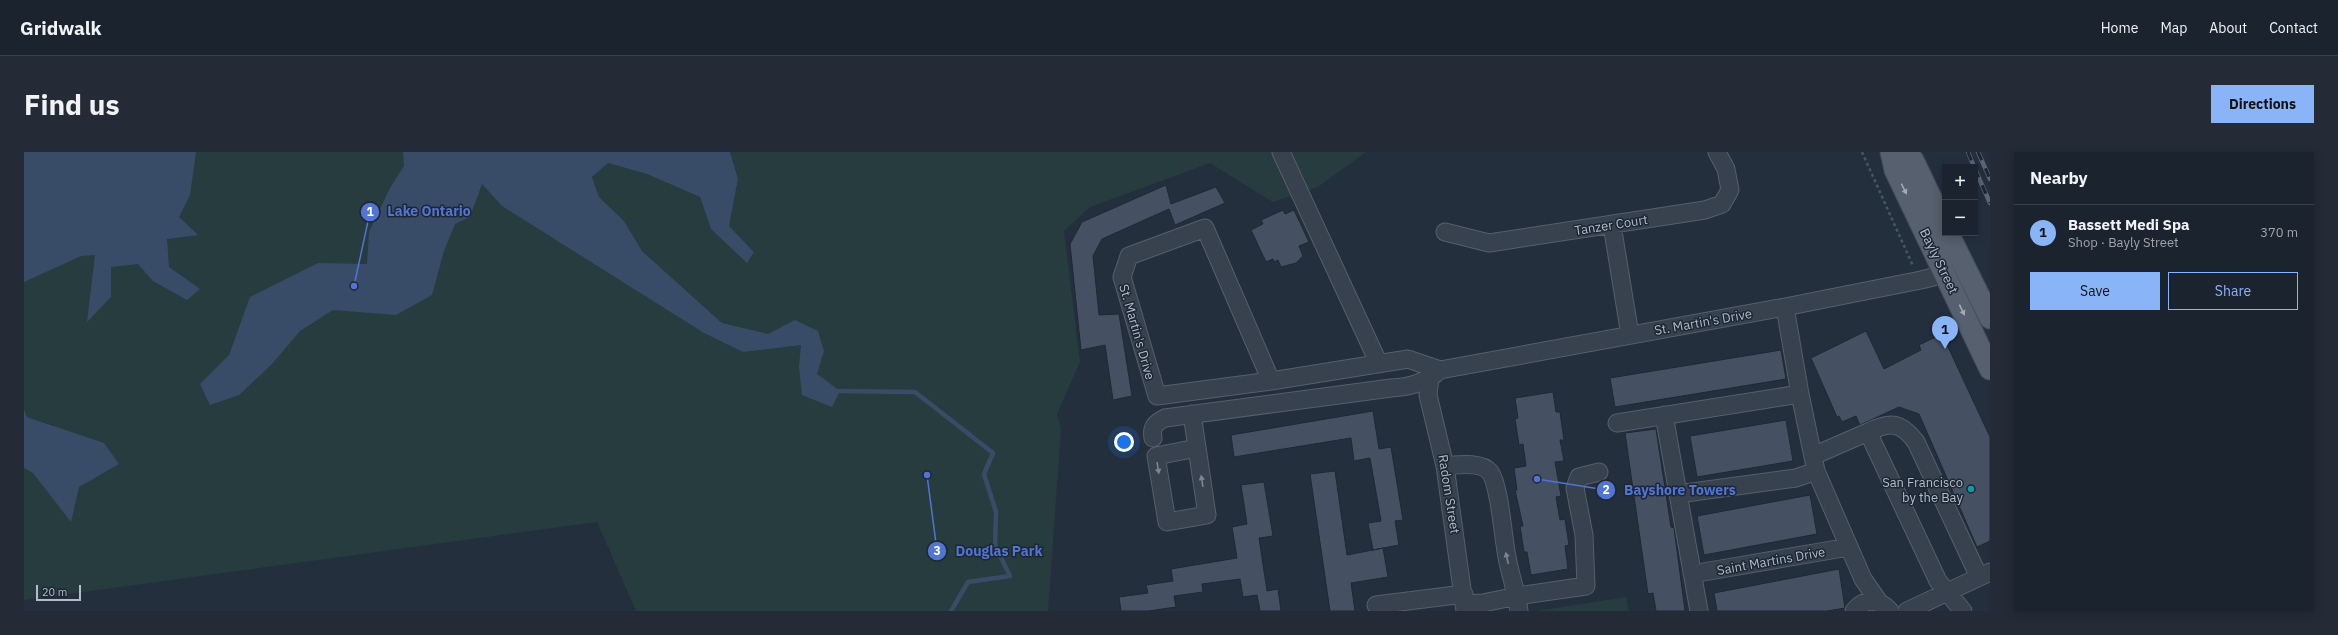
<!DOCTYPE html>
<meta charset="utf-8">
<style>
body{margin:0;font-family:"IBM Plex Sans",sans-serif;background:#242b36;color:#f1f3f6}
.controls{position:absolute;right:12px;top:12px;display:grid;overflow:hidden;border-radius:0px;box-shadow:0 2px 10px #0003}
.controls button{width:36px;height:36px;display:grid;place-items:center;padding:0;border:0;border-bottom:1px solid #39404a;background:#1b232e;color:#f1f3f6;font:20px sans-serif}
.scale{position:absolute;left:12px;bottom:10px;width:45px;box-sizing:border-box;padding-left:4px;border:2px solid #b4bcc9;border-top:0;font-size:11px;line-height:14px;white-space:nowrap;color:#b4bcc9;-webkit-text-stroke:3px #1d2633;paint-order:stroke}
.you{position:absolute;left:1100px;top:290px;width:14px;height:14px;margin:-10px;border:3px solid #fff;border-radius:50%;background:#1a73e8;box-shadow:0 0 0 6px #1a73e833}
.badge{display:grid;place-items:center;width:26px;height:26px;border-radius:50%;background:#8ab4f8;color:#111;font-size:13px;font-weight:700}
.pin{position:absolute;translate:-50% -33px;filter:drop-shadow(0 1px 2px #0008)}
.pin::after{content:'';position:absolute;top:21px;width:14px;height:12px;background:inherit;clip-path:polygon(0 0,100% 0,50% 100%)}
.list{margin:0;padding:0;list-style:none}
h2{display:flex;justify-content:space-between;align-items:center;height:52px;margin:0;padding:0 16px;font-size:17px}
h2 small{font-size:13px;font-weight:400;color:#a0a4aa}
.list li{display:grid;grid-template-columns:26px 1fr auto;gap:12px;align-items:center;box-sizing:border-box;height:56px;padding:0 16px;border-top:1px solid #39404a}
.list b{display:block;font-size:15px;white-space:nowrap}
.list p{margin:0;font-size:13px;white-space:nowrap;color:#a0a4aa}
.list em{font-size:13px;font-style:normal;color:#a0a4aa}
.actions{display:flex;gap:8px;padding:12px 16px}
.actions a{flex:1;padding:9px 0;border:1px solid #8ab4f8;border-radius:0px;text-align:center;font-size:14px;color:#8ab4f8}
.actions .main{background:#8ab4f8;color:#111}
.map{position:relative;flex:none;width:1966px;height:459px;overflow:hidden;border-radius:0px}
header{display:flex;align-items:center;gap:24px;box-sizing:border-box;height:56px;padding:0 20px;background:#1b232e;border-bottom:1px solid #39404a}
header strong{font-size:19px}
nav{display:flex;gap:22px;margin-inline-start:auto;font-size:14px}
.intro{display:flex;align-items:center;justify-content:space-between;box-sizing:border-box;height:96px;padding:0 24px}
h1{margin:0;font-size:28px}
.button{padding:10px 18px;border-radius:0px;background:#8ab4f8;color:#111;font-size:14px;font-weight:700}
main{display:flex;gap:24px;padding:0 24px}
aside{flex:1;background:#1b232e;border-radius:0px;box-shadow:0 2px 10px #0003}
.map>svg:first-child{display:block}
.green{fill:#263c3f}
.water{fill:#394c67}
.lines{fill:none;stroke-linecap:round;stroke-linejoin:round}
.stream{stroke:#394c67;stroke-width:4.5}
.building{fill:#455162;stroke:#1f2835}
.minor-casing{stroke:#565f6c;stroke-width:19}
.major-casing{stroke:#414a57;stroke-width:23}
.path{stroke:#44595c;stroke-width:2.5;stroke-dasharray:3 3;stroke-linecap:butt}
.minor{stroke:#38414e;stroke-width:17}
.major{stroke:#56606e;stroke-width:21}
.rail-casing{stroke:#5a6575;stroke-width:4.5}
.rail{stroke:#1d2633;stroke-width:3;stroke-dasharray:9;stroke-linecap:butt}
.oneway{fill:#a1aab7}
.oneway2{fill:#7c8592}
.culture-dot{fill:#0f9aa8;stroke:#1d2633;stroke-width:1.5}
.labels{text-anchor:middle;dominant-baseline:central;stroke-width:3;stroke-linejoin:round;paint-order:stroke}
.street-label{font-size:13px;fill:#b4bcc9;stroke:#1d2633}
.poi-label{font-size:13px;fill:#b4bcc9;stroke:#1d2633;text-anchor:end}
.leader{fill:none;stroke:#5274d3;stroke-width:1.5}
.callout-dot{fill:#5274d3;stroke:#1d2633;stroke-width:1.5}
.mark-label{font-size:12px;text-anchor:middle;font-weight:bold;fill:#fff}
.callout-label{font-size:14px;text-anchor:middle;font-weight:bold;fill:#5274d3;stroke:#1d2633;stroke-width:3;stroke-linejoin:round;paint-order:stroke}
</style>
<header>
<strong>Gridwalk</strong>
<nav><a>Home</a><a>Map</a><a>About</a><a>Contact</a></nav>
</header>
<div class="intro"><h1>Find us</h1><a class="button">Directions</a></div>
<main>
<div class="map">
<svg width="1966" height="459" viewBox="0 0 1966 459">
<rect width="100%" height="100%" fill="#242f3e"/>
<!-- green -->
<path class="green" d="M151 0H425L431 72 446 65 457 31 475 50 698 171 618 99 600 69 575 45 568 25 584 11 623 22 676 45 687 77 730 100 705 74 714 27 706 0H1342L1294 35 1249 50 1186 11 1066 55 1040 79 1056 210 1033 262 1037 277 1024 459H612L573 370 0 448V288L29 273 3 265 0 257V58L143 87Z
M1602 445 1605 459H1513Z"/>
<!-- water -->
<path class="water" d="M0 0H172L166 43 155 65 174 83 143 87 145 115 176 137 163 148 129 129 114 112 87 115V145L63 170 71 103 57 104 0 130Z
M379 0H706L714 27 705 74 730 100 723 111 687 77 676 45 623 22 584 11 568 25 575 45 600 69 618 99 698 171 744 182 771 168 794 179 800 199 793 222 816 239 808 255 778 243 775 215 777 193 719 200 680 181 478 54 458 32 446 65 431 72 420 99 408 143 372 163 309 158 276 179 248 212 215 243 186 253 176 232 205 203 226 145 294 111 343 112 345 80 366 36 380 14Z
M0 257 3 265 80 291 95 312 55 335 47 370 9 321 0 316Z"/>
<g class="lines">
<!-- stream -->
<path class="stream" d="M816 239 891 240 969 301 960 322 972 360 971 393 986 424 944 430 927 459"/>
</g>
<!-- building -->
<path class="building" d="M1142 33 1147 52 1192 35 1201 51 1151 73 1145 57 1078 87 1069 104 1075 163 1095 162 1108 244 1089 248 1081 193 1057 198 1046 92 1058 70Z
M1259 58 1261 62 1270 58 1285 90 1275 94 1279 104 1272 111 1257 115 1254 108 1250 110 1249 107 1242 110 1227 78 1239 72 1237 68Z
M1842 179 1860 217 1897 198 1895 193 1918 182 1966 285V389L1953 395 1895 262 1875 255 1836 273 1832 264 1818 270 1815 264 1813 265 1787 206Z
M1757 198 1762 227 1591 255 1586 226Z
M1529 240 1532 260H1536L1540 288H1536L1540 309 1531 310 1537 344 1532 345 1536 368 1541 367 1545 393 1541 394 1544 417 1507 423 1503 400H1500L1496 374H1499L1491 338H1493L1490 316 1502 314 1499 292 1495 293 1491 267 1494 266 1491 246Z
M1349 259 1355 297 1367 295 1379 368 1371 369 1375 393 1349 398 1344 371 1357 369 1346 306 1330 309 1327 286 1210 305 1207 283Z
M1762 268 1769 309 1673 325 1666 284Z
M1632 277 1647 375 1650 376 1661 459H1632L1629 441 1624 442 1601 281Z
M1311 319 1323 403 1359 396 1364 425 1327 431 1331 459H1306L1286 322Z
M1240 330 1249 384 1235 386 1243 439 1254 437 1257 459H1236L1233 443 1219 445 1216 427 1178 432 1179 440 1150 444 1152 455 1124 459H1097L1095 445 1124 441 1122 433 1149 429 1147 417 1213 406 1208 375 1223 372 1217 333Z
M1786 343 1793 382 1680 403 1673 364Z
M1815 417 1821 456 1803 459H1693L1690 441Z"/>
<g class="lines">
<defs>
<path id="minor" d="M1257 0 1355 212
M1588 73 1606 183
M1421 80 1465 91 1681 58 1698 52 1706 38 1702 17 1693 0
M1761 155 1776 242 1792 319 1839 427 1855 450
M1406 226 1404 243 1421 314 1441 459
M1247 229 1181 76 1105 104 1098 125 1133 244 1247 229 1384 207 1416 218
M1168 262 1183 363 1143 370 1132 304 1173 296
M1640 263 1675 459
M1593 271 1776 242
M1844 280C1867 269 1877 270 1892 290L1955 425
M1129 286C1127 275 1131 271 1141 266L1367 236C1386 235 1401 231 1416 218L1761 155 1897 128 1933 119
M1789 304 1844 280 1914 429 1939 459
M1421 314C1433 313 1457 309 1466 320 1476 334 1479 386 1483 405 1486 423 1493 441 1495 459
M1654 342 1772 326 1792 319
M1668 422 1825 395
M1440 452 1459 451 1493 444 1562 434 1560 383 1551 336 1555 325 1575 320
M1352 453 1440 442
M1830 459C1840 446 1855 446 1866 459
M1883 459 1966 420"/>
<path id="major" d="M1867 0 1871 18 1966 217
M1880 0 1889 8 1921 75
M1924 81 1966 166"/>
</defs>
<!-- minor casing -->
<use href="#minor" class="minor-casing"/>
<!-- major casing -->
<use href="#major" class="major-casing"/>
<!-- path -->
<path class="path" d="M1838 0 1889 114"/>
<!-- minor -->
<use href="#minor" class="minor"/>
<!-- major -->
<use href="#major" class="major"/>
<defs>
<path id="rail" d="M1944 0 1950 15
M1954 0 1966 27
M1951 17 1966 51"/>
</defs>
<!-- rail casing -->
<use href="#rail" class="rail-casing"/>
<!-- rail -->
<use href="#rail" class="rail"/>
</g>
<!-- one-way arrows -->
<defs><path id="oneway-solid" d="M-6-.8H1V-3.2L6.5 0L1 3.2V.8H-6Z"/></defs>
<g class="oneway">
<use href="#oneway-solid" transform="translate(1880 37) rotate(64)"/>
<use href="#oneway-solid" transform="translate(1938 158) rotate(64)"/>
</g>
<g class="oneway2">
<use href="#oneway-solid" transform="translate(1134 316) rotate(81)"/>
<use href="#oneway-solid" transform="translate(1178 329) rotate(-99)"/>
<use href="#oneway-solid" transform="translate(1483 406) rotate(-103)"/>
</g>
<!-- markers -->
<circle class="culture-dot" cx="1947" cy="337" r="4"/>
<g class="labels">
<!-- street labels -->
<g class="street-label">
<text transform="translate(1587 73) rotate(-9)">Tanzer Court</text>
<text transform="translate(1915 109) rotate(64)">Bayly Street</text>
<text transform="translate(1679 170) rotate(-10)">St. Martin's Drive</text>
<text transform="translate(1113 180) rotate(74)">St. Martin's Drive</text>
<text transform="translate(1425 342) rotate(81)">Radom Street</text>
<text transform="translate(1747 409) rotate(-10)">Saint Martins Drive</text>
</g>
<!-- poi labels -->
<g class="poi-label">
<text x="1939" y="330">San Francisco<tspan x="1939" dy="15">by the Bay</tspan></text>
</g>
</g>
<!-- callouts -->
<path class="leader" d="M330 134L346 60M1513 327L1582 338M903 323L913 399"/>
<g class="callout-dot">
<circle cx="330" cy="134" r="4"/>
<circle cx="1513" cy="327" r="4"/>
<circle cx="903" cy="323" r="4"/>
<circle cx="346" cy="60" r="10"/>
<circle cx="1582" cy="338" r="10"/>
<circle cx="913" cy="399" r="10"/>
</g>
<g class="mark-label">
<text x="346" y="64">1</text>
<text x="1582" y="342">2</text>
<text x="913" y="403">3</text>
</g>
<g class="callout-label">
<text x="405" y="64">Lake Ontario</text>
<text x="1656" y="343">Bayshore Towers</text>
<text x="975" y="404">Douglas Park</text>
</g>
</svg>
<div class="controls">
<button>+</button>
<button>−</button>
</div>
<div class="scale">20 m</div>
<div class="you"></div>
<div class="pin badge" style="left:1921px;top:197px">1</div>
</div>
<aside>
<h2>Nearby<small></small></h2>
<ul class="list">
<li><span class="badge">1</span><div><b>Bassett Medi Spa</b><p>Shop · Bayly Street</p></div><em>370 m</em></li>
</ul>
<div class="actions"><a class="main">Save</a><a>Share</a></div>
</aside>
</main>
